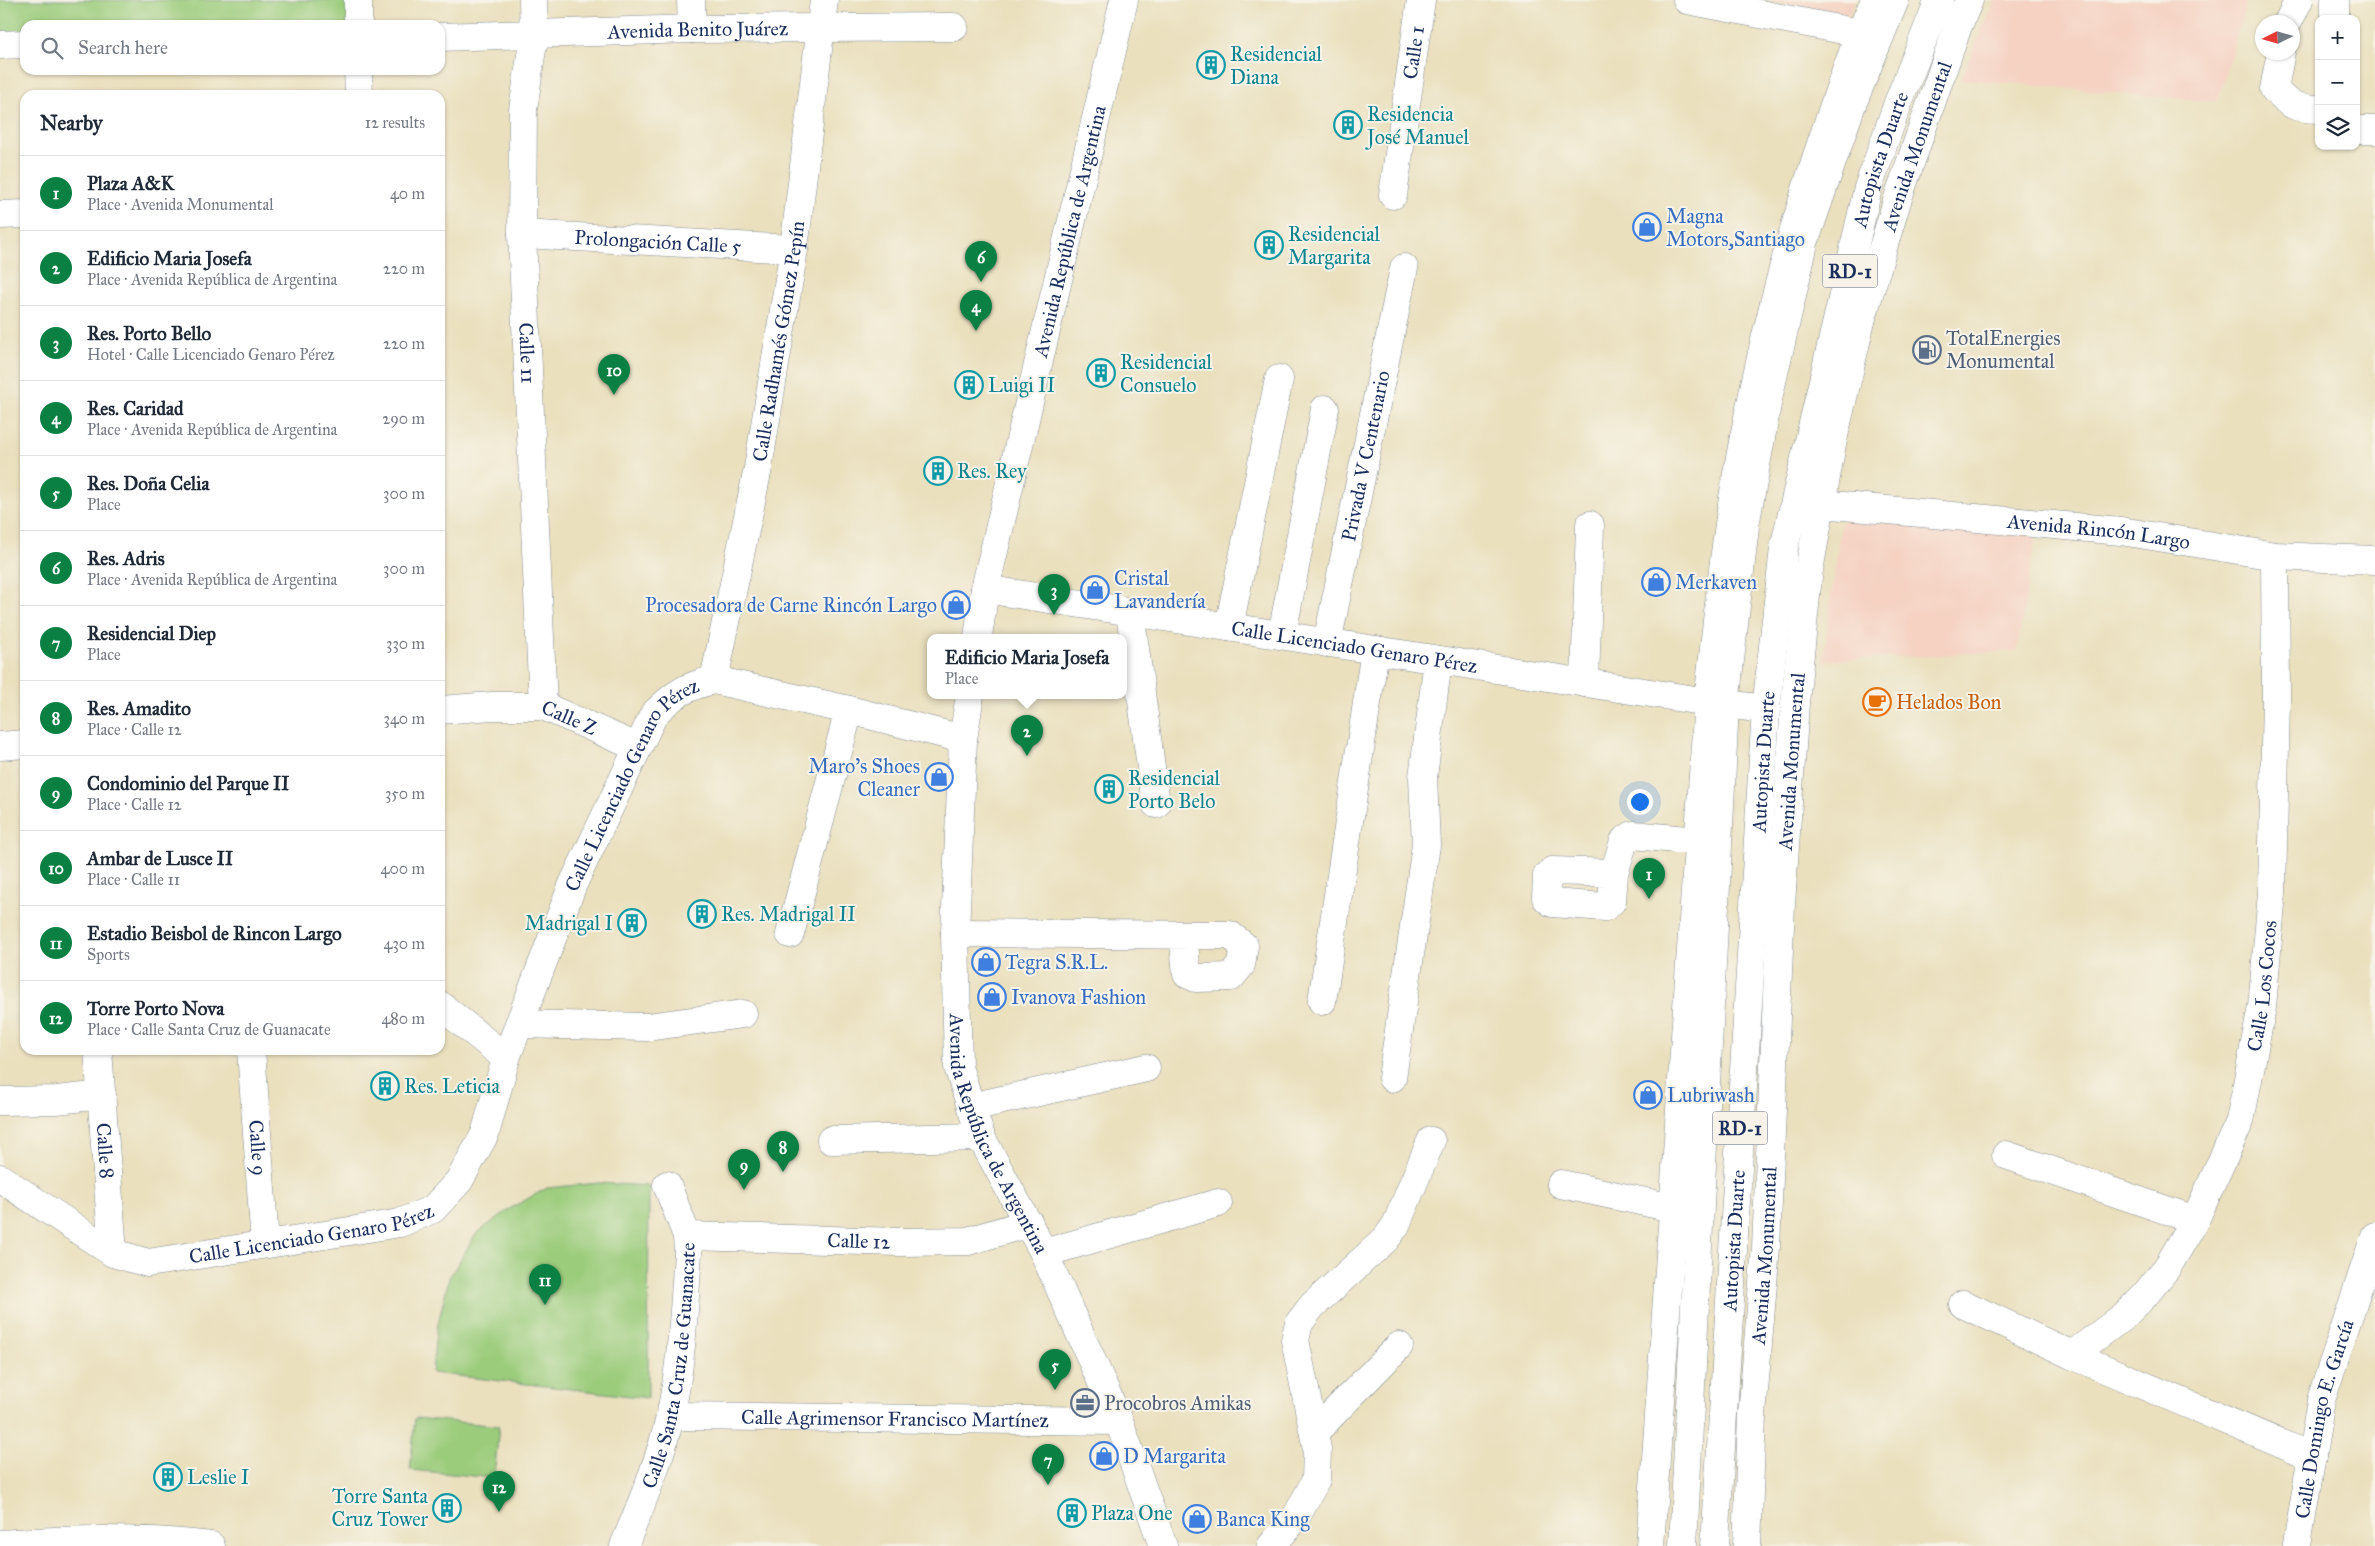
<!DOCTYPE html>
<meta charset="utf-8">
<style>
body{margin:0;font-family:"IM FELL Great Primer",serif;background:#f6f6f7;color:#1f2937}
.controls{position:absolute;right:15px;top:15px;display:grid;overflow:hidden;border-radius:10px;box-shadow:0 1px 4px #0004}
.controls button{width:45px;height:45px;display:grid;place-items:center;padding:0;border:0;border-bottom:1px solid #e0e1e3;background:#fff;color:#1f2937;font:25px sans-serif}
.compass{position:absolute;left:2255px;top:15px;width:45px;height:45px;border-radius:50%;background:#fff;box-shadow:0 1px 4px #0004;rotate:265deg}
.you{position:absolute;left:1639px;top:801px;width:18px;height:18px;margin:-12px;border:4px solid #fff;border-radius:50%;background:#1a73e8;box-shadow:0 0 0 8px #1a73e833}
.badge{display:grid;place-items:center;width:32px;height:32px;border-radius:50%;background:#0b8043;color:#fff;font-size:16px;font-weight:700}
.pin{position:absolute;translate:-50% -41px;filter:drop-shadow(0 1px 2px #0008)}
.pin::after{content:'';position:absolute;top:26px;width:18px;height:15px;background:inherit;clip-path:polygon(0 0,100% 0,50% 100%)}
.popup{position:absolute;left:927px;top:634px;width:200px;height:65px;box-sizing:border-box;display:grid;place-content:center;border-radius:10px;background:#fff;filter:drop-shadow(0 1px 4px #0005);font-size:16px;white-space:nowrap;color:#747a83}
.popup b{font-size:19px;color:#1f2937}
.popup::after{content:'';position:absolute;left:50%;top:100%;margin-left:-10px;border:10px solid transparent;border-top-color:#fff}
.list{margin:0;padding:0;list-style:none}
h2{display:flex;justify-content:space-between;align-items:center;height:65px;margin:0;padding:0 20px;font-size:21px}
h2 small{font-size:16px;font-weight:400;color:#747a83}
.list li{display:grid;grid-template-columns:32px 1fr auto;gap:15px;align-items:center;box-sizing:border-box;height:75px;padding:0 20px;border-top:1px solid #e0e1e3}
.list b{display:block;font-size:19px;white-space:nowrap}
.list p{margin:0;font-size:16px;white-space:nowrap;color:#747a83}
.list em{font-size:16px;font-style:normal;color:#747a83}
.icon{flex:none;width:28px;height:28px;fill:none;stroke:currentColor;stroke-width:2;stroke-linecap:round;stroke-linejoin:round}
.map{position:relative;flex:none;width:2375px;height:1546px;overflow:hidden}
.search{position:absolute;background:#fff;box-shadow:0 1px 4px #0004;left:20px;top:20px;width:425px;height:55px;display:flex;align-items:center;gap:12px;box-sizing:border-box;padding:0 18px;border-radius:15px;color:#747a83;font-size:19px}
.panel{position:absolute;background:#fff;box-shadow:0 1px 4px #0004;left:20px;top:90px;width:425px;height:965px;border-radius:15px}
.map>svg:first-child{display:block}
.built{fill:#f5d2c2}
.green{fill:#9bcc7b;stroke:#5b7e6c}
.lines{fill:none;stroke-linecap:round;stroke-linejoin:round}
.minor-casing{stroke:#82888e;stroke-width:29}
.major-casing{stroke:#82888e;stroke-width:29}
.highway-casing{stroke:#82888e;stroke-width:29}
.minor{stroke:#fff;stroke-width:28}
.major{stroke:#fff;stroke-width:28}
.highway{stroke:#fff;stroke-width:28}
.labels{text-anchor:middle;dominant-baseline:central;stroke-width:4;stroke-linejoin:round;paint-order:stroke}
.shield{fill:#f7f3e8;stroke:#5d6a87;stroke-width:1}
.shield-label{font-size:19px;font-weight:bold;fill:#1b2f5e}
.street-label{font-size:20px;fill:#1b2f5e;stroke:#f7f3e8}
.culture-label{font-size:20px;fill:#0d838f;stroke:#f7f3e8;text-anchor:start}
.shop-label{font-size:20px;fill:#366cbe;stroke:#f7f3e8;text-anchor:start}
.service-label{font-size:20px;fill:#4e5e75;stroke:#f7f3e8;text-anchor:start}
.food-label{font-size:20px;fill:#c56008;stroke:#f7f3e8;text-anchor:start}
</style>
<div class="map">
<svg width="2375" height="1546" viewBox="0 0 2375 1546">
<rect width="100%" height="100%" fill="#f7f3e8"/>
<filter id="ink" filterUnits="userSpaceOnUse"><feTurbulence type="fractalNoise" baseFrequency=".02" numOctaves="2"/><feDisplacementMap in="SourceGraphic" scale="10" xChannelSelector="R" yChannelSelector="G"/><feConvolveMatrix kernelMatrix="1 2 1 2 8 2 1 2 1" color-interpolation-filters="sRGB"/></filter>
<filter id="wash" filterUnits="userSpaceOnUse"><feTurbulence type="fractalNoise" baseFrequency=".0096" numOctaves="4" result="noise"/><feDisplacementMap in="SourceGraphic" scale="20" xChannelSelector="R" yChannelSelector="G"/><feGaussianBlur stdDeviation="1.12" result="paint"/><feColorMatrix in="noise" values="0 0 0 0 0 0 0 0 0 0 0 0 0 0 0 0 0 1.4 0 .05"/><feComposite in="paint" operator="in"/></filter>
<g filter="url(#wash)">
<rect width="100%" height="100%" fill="#eae0be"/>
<!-- built -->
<path class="built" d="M1770 0H1855L1849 15Z
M1994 0H2247L2217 102 1961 79Z
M1850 520 2036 534 2017 651 1823 661 1841 522Z"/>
<!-- green -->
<path class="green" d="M0 0H358V25H25V44L0 45Z
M599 1183 649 1186 648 1398 432 1373 436 1332 449 1278 476 1234 511 1208 547 1188Z
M415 1418 499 1426 494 1478 410 1470Z"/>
</g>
<g filter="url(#ink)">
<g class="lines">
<defs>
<g id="minor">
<path id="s1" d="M533 0 534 35 523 110 522 234 543 706"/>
<path d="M691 0 692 29"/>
<path d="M1687 0 1859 33"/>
<path d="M2335 0V19"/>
<path d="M2288 22 2299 0"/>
<path d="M358 25V0"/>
<path id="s2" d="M440 37 692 29 954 27"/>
<path d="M0 45 25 44"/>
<path d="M2281 52 2274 89C2288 105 2296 108 2317 109"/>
<path d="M358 70 359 95"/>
<path d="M2356 130H2375"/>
<path id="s3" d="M1393 195 1421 0"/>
<path d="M0 215 25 214"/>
<path id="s4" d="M522 234 794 249"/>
<path id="s5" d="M1821 504 2121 531 2275 556 2375 560"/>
<path d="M1130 612 1156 804"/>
<path d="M1229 627 1279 379"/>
<path d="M1282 635 1325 409"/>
<path id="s6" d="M1327 643 1404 268"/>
<path id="s7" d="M714 680 758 468 794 249 824 0"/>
<path d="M1585 683 1590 525"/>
<path id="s8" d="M440 710 492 706H543L637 747"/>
<path d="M0 746 25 744"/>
<path d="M1614 873 1612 901 1605 907 1552 903 1546 898 1547 876 1552 871 1614 873 1624 841 1633 835 1698 841"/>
<path d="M955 933 1230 935 1244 946 1241 965 1231 977 1196 978 1187 974 1183 935"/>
<path d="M790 934 849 710"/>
<path d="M1322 1001 1375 650"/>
<path d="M440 1005 506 1058"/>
<path d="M519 1024 647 1027 743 1014"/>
<path id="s9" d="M98 1050 113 1253"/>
<path id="s10" d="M251 1050 265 1244"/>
<path d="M1392 1078 1426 845 1423 777 1438 660"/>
<path d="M0 1101 57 1100 102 1095"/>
<path d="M971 1107 1146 1068"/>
<path d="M831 1140 981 1137"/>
<path d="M2006 1155 2195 1220"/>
<path id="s11" d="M0 1178 113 1253 148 1263 400 1223 433 1209 459 1181 485 1134 506 1058 573 884 654 714C674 694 686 686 714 680L849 710 963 739"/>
<path d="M1561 1184 1673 1208"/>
<path id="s12" d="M687 1236 900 1242 968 1241 1029 1223"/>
<path d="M1044 1253 1218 1203"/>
<path d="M1963 1304 2072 1355 2312 1457"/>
<path id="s13" d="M2072 1355 2124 1316 2145 1295 2168 1266 2195 1220 2240 1121 2262 1007 2272 893 2276 698 2275 556"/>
<path id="s14" d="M670 1416 1119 1421"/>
<path d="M1314 1433 1399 1346"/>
<path d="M0 1544C70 1539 142 1537 211 1546"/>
<path id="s15" d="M624 1546C641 1504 660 1461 670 1417 682 1363 684 1308 688 1253L687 1236 667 1185"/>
<path d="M1271 1546 1295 1519 1316 1480 1317 1449 1295 1340 1299 1323 1312 1306 1386 1239 1396 1225 1431 1141"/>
<path d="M1650 1546 1708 702C1718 614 1726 524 1744 437 1765 330 1792 226 1828 123 1842 82 1856 40 1875 0"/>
<path id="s16" d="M1747 1546 1752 1415 1766 1247 1781 904 1795 703 1808 576 1832 444 1861 321 1897 201 1958 26 1969 0"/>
<path id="s17" d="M2297 1546 2321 1400 2375 1236"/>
</g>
<g id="major">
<path id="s18" d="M985 589 1708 702 1766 709"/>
<path id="s19" d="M978 637 985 589 1124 0"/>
<path id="s20" d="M970 695 963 739 955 933 958 1067 981 1137 1044 1253 1119 1421 1163 1546"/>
</g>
<g id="highway">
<path d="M1832 353 1861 321 1856 273"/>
<path d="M1683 1546 1725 705 1745 526 1768 399 1804 243 1851 107 1895 0"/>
<path id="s21" d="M1715 1546 1766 709 1784 548 1868 188 1898 103 1939 0"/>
</g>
</defs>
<!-- minor casing -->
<use href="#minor" class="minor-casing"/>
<!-- major casing -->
<use href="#major" class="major-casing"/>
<!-- highway casing -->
<use href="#highway" class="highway-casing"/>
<!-- minor -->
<use href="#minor" class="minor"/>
<!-- major -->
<use href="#major" class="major"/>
<!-- highway -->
<use href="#highway" class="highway"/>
</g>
</g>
<!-- icons -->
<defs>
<symbol id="building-ring" viewBox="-11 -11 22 22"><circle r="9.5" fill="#f7f3e8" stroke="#0f9aa8" stroke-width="1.5"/><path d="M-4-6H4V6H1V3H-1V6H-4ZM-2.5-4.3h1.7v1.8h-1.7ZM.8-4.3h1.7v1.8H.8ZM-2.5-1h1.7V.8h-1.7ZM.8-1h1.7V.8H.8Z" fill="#0f9aa8"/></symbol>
<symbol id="shop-ring" viewBox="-11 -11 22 22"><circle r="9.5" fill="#f7f3e8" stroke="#3f7fe0" stroke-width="1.5"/><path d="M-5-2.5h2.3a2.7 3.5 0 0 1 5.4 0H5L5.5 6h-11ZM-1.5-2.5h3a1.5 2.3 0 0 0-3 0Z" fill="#3f7fe0"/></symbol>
<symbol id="fuel-ring" viewBox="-11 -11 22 22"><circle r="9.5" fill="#f7f3e8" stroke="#5c6f8a" stroke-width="1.5"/><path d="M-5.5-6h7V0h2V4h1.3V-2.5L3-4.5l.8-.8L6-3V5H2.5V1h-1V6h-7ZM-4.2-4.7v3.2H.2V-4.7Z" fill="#5c6f8a"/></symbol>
<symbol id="cafe-ring" viewBox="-11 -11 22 22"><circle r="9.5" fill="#f7f3e8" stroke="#e8710a" stroke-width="1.5"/><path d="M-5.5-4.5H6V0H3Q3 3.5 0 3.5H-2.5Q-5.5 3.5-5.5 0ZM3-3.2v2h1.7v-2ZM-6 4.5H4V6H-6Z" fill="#e8710a"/></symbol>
<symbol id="office-ring" viewBox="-11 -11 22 22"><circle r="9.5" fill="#f7f3e8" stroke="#5c6f8a" stroke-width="1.5"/><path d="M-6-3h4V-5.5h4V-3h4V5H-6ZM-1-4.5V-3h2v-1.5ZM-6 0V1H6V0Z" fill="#5c6f8a"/></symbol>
</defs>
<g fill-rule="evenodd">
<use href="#building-ring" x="1195" y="49" width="32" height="32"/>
<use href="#building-ring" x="1332" y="109" width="32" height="32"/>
<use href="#shop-ring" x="1631" y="211" width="32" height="32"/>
<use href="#building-ring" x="1253" y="229" width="32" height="32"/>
<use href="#fuel-ring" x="1911" y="334" width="32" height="32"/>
<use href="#building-ring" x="1085" y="357" width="32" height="32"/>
<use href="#building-ring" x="953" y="369" width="32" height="32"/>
<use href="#building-ring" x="922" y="455" width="32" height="32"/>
<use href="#shop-ring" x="1640" y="566" width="32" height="32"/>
<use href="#shop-ring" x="1079" y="574" width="32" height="32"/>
<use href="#shop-ring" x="940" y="589" width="32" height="32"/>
<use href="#cafe-ring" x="1861" y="686" width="32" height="32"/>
<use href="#shop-ring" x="923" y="761" width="32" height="32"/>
<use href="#building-ring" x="1093" y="773" width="32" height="32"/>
<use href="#building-ring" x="686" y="898" width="32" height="32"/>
<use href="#building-ring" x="616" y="907" width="32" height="32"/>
<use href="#shop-ring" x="970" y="946" width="32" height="32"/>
<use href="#shop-ring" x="976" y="981" width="32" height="32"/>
<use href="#building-ring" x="369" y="1070" width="32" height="32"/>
<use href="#shop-ring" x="1632" y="1079" width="32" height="32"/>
<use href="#office-ring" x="1069" y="1387" width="32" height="32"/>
<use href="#shop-ring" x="1088" y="1440" width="32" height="32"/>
<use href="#building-ring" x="152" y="1461" width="32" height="32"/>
<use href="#building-ring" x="431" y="1492" width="32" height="32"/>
<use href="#building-ring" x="1056" y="1497" width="32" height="32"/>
<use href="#shop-ring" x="1181" y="1503" width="32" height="32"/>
</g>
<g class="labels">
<!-- shield labels -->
<g class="shield">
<rect x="1822.5" y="254.5" width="55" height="33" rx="4"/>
<rect x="1712.5" y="1111.5" width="55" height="33" rx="4"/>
</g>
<g class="shield-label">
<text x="1850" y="271">RD-1</text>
<text x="1740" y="1128">RD-1</text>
</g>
<!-- street labels -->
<g class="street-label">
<text stroke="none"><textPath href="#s2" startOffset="258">Avenida Benito Juárez</textPath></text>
<text stroke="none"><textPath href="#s3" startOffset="144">Calle 1</textPath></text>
<text stroke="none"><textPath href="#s16" startOffset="1416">Avenida Monumental</textPath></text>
<text stroke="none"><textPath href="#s21" startOffset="1401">Autopista Duarte</textPath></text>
<text stroke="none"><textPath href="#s19" startOffset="416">Avenida República de Argentina</textPath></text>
<text stroke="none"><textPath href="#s4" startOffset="136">Prolongación Calle 5</textPath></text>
<text stroke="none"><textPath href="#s7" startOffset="345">Calle Radhamés Gómez Pepín</textPath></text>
<text stroke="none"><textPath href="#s1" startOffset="354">Calle 11</textPath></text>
<text stroke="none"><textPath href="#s6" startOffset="191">Privada V Centenario</textPath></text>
<text stroke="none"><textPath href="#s5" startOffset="279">Avenida Rincón Largo</textPath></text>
<text stroke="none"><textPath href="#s18" startOffset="374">Calle Licenciado Genaro Pérez</textPath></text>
<text stroke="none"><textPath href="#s8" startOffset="132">Calle Z</textPath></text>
<text stroke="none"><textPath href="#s21" startOffset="786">Autopista Duarte</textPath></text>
<text stroke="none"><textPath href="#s16" startOffset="786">Avenida Monumental</textPath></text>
<text stroke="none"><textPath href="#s11" startOffset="938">Calle Licenciado Genaro Pérez</textPath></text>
<text stroke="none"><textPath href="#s13" startOffset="431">Calle Los Cocos</textPath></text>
<text stroke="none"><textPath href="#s20" startOffset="448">Avenida República de Argentina</textPath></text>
<text stroke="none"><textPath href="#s10" startOffset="98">Calle 9</textPath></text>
<text stroke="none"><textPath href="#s9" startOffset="101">Calle 8</textPath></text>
<text stroke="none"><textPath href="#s11" startOffset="338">Calle Licenciado Genaro Pérez</textPath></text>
<text stroke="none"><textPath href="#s12" startOffset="172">Calle 12</textPath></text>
<text stroke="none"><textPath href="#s21" startOffset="306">Autopista Duarte</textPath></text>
<text stroke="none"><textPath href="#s16" startOffset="291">Avenida Monumental</textPath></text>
<text stroke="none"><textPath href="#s15" startOffset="188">Calle Santa Cruz de Guanacate</textPath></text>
<text stroke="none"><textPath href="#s14" startOffset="225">Calle Agrimensor Francisco Martínez</textPath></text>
<text stroke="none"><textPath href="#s17" startOffset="130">Calle Domingo E. García</textPath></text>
</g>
<!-- culture labels -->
<g class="culture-label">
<text x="1230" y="54">Residencial<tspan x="1230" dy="23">Diana</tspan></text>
<text x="1367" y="114">Residencia<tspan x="1367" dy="23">José Manuel</tspan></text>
<text x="1288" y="234">Residencial<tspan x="1288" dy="23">Margarita</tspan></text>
<text x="1120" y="362">Residencial<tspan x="1120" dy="23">Consuelo</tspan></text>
<text x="988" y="385">Luigi II</text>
<text x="957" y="471">Res. Rey</text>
<text x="1128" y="778">Residencial<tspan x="1128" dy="23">Porto Belo</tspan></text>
<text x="721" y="914">Res. Madrigal II</text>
<text x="613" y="923" text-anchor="end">Madrigal I</text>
<text x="404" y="1086">Res. Leticia</text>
<text x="187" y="1477">Leslie I</text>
<text x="428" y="1496" text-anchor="end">Torre Santa<tspan x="428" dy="23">Cruz Tower</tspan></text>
<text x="1091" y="1513">Plaza One</text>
</g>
<!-- shop labels -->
<g class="shop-label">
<text x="1666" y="216">Magna<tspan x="1666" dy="23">Motors,Santiago</tspan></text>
<text x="1114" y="578">Cristal<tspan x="1114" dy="23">Lavandería</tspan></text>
<text x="1675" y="582">Merkaven</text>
<text x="937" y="605" text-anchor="end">Procesadora de Carne Rincón Largo</text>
<text x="920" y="766" text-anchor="end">Maro's Shoes<tspan x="920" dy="23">Cleaner</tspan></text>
<text x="1005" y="962">Tegra S.R.L.</text>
<text x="1011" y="997">Ivanova Fashion</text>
<text x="1667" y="1095">Lubriwash</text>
<text x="1123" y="1456">D Margarita</text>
<text x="1216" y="1519">Banca King</text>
</g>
<!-- service labels -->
<g class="service-label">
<text x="1946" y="338">TotalEnergies<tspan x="1946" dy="23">Monumental</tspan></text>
<text x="1104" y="1403">Procobros Amikas</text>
</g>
<!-- food labels -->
<g class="food-label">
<text x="1896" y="702">Helados Bon</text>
</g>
</g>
</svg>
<div class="controls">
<button>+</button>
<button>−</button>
<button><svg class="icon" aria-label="layers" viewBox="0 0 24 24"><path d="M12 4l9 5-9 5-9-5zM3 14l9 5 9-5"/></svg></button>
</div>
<svg class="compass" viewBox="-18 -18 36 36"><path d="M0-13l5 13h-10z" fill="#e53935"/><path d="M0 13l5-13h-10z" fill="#747a83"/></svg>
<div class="you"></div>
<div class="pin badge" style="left:1649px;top:899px">1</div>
<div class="pin badge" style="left:1027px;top:756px">2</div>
<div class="popup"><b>Edificio Maria Josefa</b>Place</div>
<div class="pin badge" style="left:1054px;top:615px">3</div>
<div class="pin badge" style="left:976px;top:331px">4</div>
<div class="pin badge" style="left:1055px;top:1390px">5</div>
<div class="pin badge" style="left:981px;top:282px">6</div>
<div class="pin badge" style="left:1048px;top:1485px">7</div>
<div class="pin badge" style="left:783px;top:1172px">8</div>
<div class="pin badge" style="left:744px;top:1190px">9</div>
<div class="pin badge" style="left:614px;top:395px">10</div>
<div class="pin badge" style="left:545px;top:1305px">11</div>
<div class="pin badge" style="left:499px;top:1512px">12</div>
<div class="search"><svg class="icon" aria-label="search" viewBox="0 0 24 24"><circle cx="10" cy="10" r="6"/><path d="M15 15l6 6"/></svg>Search here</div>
<section class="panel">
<h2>Nearby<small>12 results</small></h2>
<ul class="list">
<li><span class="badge">1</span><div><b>Plaza A&amp;K</b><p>Place · Avenida Monumental</p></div><em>40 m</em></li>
<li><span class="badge">2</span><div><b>Edificio Maria Josefa</b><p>Place · Avenida República de Argentina</p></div><em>220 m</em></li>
<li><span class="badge">3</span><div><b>Res. Porto Bello</b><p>Hotel · Calle Licenciado Genaro Pérez</p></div><em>220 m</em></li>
<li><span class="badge">4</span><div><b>Res. Caridad</b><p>Place · Avenida República de Argentina</p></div><em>290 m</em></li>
<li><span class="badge">5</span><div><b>Res. Doña Celia</b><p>Place</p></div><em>300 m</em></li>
<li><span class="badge">6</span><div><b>Res. Adris</b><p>Place · Avenida República de Argentina</p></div><em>300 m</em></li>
<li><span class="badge">7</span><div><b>Residencial Diep</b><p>Place</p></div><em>330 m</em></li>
<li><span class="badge">8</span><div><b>Res. Amadito</b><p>Place · Calle 12</p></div><em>340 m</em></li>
<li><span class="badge">9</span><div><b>Condominio del Parque II</b><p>Place · Calle 12</p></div><em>350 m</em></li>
<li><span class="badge">10</span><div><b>Ambar de Lusce II</b><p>Place · Calle 11</p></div><em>400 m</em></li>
<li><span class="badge">11</span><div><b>Estadio Beisbol de Rincon Largo</b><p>Sports</p></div><em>430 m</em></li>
<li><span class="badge">12</span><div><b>Torre Porto Nova</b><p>Place · Calle Santa Cruz de Guanacate</p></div><em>480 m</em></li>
</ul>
</section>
</div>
